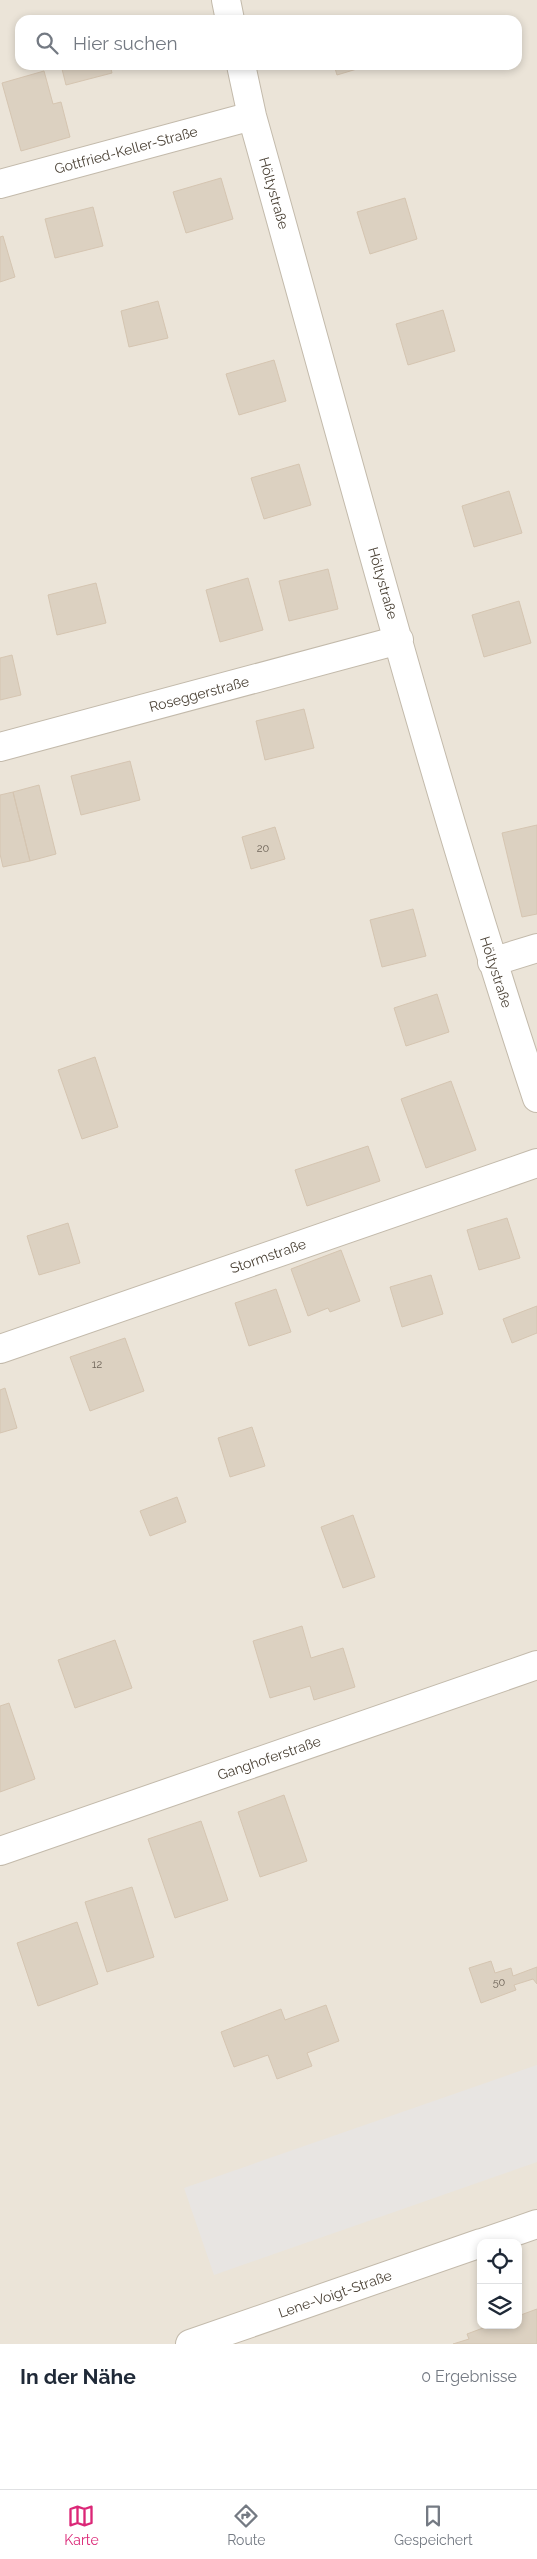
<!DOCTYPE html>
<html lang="de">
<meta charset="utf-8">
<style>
body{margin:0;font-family:Raleway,sans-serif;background:#f6f6f7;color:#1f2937}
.controls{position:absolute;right:15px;bottom:15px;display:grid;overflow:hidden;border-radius:10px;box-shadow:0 2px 8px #0003}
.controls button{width:45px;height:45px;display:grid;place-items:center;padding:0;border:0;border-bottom:1px solid #e0e1e3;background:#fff;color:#1f2937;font:25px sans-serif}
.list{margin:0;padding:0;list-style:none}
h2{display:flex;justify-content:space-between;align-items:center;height:65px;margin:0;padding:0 20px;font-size:21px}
h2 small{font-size:16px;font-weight:400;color:#747a83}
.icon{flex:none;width:28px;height:28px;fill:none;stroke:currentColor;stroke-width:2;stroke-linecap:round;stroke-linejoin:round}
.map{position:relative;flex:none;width:537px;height:2344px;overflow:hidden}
.search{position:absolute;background:#fff;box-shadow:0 2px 8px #0003;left:15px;right:15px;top:15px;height:55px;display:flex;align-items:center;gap:12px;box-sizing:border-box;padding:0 18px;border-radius:15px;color:#747a83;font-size:19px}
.sheet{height:145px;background:#fff}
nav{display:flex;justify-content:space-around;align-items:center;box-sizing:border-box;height:70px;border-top:1px solid #e0e1e3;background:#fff;font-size:14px;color:#747a83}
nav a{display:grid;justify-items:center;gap:2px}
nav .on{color:#db2777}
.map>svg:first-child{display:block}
.residential{fill:#ebe4d8;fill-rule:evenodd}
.parking{fill:#e8e5e2}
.building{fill:#dcd1c1;stroke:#d5c5b1}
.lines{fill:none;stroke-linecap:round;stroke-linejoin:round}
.minor-casing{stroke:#c3baab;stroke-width:30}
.minor{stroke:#fff;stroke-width:28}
.labels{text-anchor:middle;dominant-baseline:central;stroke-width:5;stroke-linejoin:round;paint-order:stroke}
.number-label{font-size:11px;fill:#70665a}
.street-label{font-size:14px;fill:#4c4337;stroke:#fff}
</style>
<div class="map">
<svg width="537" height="2344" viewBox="0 0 537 2344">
<rect width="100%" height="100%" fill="#f6f2ea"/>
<!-- residential -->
<path class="residential" d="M0 0H537V2344H0ZM20 20H517V65H20ZM481 2243H518V2325H481Z"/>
<!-- parking -->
<path class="parking" d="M537 2065V2162L214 2275 184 2188Z"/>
<!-- building -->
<path class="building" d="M61 65H110L112 73 66 85Z
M334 65H370L337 75Z
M44 71 53 104 61 102 70 137 21 151 2 83Z
M221 178 233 219 186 233 173 192Z
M405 198 417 239 370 254 357 212Z
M93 207 103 246 55 258 45 219Z
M3 236 15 277 0 282V237Z
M158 301 168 338 129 347 121 311Z
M443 310 455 351 408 365 396 324Z
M274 360 286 401 239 415 226 374Z
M299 464 311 505 264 519 251 478Z
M509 491 522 533 474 547 462 506Z
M328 569 338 609 289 621 279 581Z
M248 578 263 630 220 642 206 590Z
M96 583 106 623 57 635 48 595Z
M519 601 531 643 484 657 472 615Z
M12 655 21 695 0 700V658Z
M304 709 314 748 265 760 256 721Z
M130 761 140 800 81 815 71 776Z
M39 785 56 854 30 861 13 792Z
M13 792 30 861 3 867 0 854V795Z
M537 825V914L522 917 502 833Z
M275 827 285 859 251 869 242 837Z
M413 909 426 956 382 967 370 920Z
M437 994 449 1032 406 1046 394 1008Z
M95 1057 118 1127 82 1139 58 1070Z
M451 1081 476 1150 426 1168 401 1099Z
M368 1146 380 1181 307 1206 295 1170Z
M507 1218 520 1258 479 1270 467 1230Z
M68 1223 80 1263 39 1275 27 1236Z
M341 1250 360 1301 330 1312 328 1308 308 1316 291 1269Z
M431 1275 443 1314 402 1327 390 1287Z
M276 1289 291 1332 249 1346 235 1303Z
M537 1306V1333L512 1343 503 1319Z
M125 1338 144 1391 90 1411 70 1357Z
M5 1388 17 1428 0 1433V1390Z
M252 1427 265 1466 230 1477 218 1438Z
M177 1497 186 1522 150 1536 140 1511Z
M353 1515 375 1577 343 1588 321 1527Z
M302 1626 311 1658 343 1648 355 1687 314 1700 310 1686 270 1698 253 1641Z
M115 1640 132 1688 75 1708 58 1660Z
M9 1703 35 1779 0 1792V1706Z
M284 1795 307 1861 260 1877 238 1812Z
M201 1821 228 1900 175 1918 148 1839Z
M132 1887 154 1957 107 1972 85 1902Z
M77 1922 98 1984 38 2006 17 1943Z
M491 1961 495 1973 511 1968 513 1976 537 1967V1984L533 1979 514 1985 516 1990 481 2003 469 1968Z
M326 2005 339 2041 307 2053 312 2066 277 2079 268 2055 234 2067 221 2032 281 2009 285 2020Z
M537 2309V2344H453L469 2339 467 2334 491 2325H518V2316Z"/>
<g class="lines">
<defs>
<path id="minor" d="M226 0 230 20
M241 65 252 116C344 444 430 775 537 1098
M0 184 252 116
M0 747 399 640
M492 962 537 948
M0 1349 537 1163
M0 1851 537 1665
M482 2243 537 2224
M190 2344 481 2243"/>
</defs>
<!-- minor casing -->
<use href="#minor" class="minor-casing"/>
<!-- minor -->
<use href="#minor" class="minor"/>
</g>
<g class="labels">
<!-- number labels -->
<g class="number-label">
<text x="263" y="848">20</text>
<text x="97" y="1364">12</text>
<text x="499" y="1982">50</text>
</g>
<!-- street labels -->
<g class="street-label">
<text transform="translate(126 150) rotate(-15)">Gottfried-Keller-Straße</text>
<text transform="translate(274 193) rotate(74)">Höltystraße</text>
<text transform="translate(383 583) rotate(74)">Höltystraße</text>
<text transform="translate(199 694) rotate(-15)">Roseggerstraße</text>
<text transform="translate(496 972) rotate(72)">Höltystraße</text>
<text transform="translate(268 1256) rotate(-19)">Stormstraße</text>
<text transform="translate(269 1758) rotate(-19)">Ganghoferstraße</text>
<text transform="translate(335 2294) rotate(-19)">Lene-Voigt-Straße</text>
</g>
</g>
</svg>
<div class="controls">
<button><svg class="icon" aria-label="locate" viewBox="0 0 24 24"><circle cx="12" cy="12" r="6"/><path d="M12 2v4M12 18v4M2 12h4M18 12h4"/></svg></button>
<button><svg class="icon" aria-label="layers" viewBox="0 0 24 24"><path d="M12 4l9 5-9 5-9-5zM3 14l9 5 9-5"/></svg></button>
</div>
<div class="search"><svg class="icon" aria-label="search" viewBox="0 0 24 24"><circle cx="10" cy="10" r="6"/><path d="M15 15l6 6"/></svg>Hier suchen</div>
</div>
<section class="sheet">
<h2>In der Nähe<small>0 Ergebnisse</small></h2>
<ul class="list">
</ul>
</section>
<nav>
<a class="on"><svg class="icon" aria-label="map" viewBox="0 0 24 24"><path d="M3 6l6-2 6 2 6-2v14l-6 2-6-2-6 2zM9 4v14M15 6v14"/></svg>Karte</a>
<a><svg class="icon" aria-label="directions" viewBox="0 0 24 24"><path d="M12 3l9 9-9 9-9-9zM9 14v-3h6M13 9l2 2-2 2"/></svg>Route</a>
<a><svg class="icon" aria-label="saved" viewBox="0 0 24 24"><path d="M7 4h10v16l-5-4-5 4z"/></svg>Gespeichert</a>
</nav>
